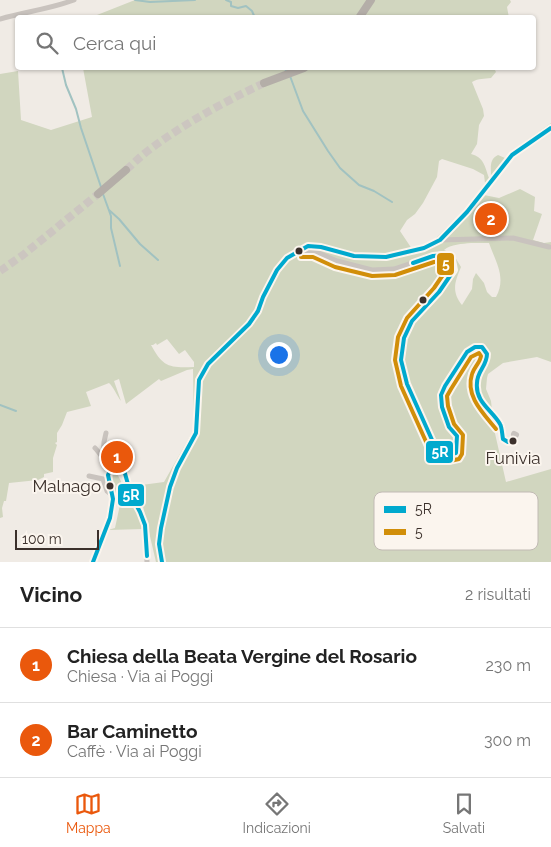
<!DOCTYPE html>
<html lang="it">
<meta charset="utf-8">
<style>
body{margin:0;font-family:Raleway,sans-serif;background:#f6f6f6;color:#222}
.scale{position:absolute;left:15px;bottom:12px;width:84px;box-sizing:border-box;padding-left:5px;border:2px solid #3b302b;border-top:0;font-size:14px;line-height:18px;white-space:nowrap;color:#3b302b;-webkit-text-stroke:4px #fbf5ee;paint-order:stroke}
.you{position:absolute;left:278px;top:354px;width:18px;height:18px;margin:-12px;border:4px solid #fff;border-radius:50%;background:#1a73e8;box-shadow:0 0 0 8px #1a73e833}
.badge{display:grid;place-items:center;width:32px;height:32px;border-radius:50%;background:#ea580c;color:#fff;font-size:16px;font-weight:700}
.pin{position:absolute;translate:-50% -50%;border:2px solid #fff;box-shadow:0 1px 5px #0006}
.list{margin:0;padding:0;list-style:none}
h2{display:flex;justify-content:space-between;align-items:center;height:65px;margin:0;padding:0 20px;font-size:21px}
h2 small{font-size:16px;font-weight:400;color:#767676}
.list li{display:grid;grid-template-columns:32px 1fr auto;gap:15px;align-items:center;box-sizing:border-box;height:75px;padding:0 20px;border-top:1px solid #e0e0e0}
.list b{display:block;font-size:19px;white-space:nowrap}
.list p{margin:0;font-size:16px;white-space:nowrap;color:#767676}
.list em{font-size:16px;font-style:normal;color:#767676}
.icon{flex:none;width:28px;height:28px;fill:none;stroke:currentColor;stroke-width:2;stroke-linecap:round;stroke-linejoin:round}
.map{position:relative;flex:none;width:551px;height:562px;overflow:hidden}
.search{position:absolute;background:#fff;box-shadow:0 1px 4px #0004;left:15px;right:15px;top:15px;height:55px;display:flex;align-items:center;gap:12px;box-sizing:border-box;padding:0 18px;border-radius:5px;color:#767676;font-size:19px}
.sheet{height:215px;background:#fff}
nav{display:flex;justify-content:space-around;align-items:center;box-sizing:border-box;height:70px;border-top:1px solid #e0e0e0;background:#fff;font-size:14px;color:#767676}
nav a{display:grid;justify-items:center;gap:2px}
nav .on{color:#ea580c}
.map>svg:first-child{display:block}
.green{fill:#d1d6bf;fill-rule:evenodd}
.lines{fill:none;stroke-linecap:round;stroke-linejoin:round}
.stream{stroke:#a1c2c1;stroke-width:2}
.trunk-tunnel{stroke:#ccc6c0;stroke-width:8;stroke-dasharray:8 4;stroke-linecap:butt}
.minor{stroke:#c9c3be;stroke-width:5}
.tertiary{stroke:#c9c3be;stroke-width:6}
.trunk{stroke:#b4aea8;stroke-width:8}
.bus-1-casing{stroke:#fbf5ee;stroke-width:8}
.bus-2-casing{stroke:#fbf5ee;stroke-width:8}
.bus-1{stroke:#00a9ce;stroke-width:4}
.bus-2{stroke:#d18e09;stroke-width:4}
.bus-dot{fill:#3b302b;stroke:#fbf5ee;stroke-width:2}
.labels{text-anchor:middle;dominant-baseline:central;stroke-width:4;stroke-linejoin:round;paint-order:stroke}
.bus-label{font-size:17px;fill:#3b302b;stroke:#fbf5ee}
.key{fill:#fbf5ee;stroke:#c1bab4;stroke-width:1}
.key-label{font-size:14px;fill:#3b302b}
.line-badge{stroke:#fbf5ee;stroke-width:2}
.badge-label{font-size:14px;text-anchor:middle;font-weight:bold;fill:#fff}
</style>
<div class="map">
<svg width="551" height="562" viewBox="0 0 551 562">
<rect width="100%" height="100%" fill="#f0ebe5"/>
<!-- green -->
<path class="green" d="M135 0H510L511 2 507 7 509 18H98L97 15Z
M83 68H494L496 72 491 78C484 79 479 78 472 82L483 109 484 116 479 125 477 144 471 154C484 157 485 167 489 178L491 176C491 168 489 159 498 155L505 158 520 145 551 123V130L512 159 484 194V195L499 198 520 189 535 197 534 211 542 214 533 240 544 243 551 242V362L537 357 503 363 488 374 487 378 486 389 491 401 494 429 506 482 551 469V562H156L142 502 134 486 164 482 194 429 193 369 187 370 161 381 159 379 126 404 119 379 114 381 121 401C117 396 113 386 109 383L86 392 91 406 67 412 62 425 57 433V442L55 443 57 445 53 458V472L44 474V477L38 480 9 483 6 501H4L2 508 3 517 0 518V74L18 71 21 120 51 130 92 117ZM442 159 473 169 484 175 485 183 463 212 435 239 423 246 412 249 400 231 407 220 415 214 423 203 437 177 439 161ZM471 243H489C495 261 507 277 496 297H492L487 292 484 283 476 273 473 279 472 289 462 305C451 291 455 282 461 267L453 254 444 250C451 244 462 244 471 243ZM167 339 179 354 185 350 194 362V367C169 368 163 367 151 345H153L156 343 157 345Z
M116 473C122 480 124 491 129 499 134 509 142 517 143 529L108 530 115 528 121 500 117 499C115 491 110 481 113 474Z"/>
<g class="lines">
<!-- stream -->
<path class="stream" d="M135 0 150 2 195 0
M226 0 231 2V6L238 8 246 6 252 11 255 18
M62 68 66 85 76 109 81 128 101 187
M284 68 287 72
M290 76 303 111 328 151 340 168 359 185 374 191 392 202
M103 194 111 216V228L120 266
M109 210 119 219 140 244 158 260
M0 405 16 411"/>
<!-- trunk-tunnel -->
<path class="trunk-tunnel" d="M126 170C135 162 143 154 153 147 187 122 226 101 264 83
M0 271 23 255 98 194"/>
<!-- minor -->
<path class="minor" d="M0 19C24 12 50 9 74 0
M440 240 513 238 549 247
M302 251H314L337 261 372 270 394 269 433 256 445 255 452 260 454 270 439 292 412 321 404 338 401 360 407 384 437 451C444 456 448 456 456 453L457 446V436L449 427 442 407 441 395 445 386 467 352 475 347H482L487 354C487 357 487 360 486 363 484 368 479 371 478 376 471 396 490 411 501 425
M95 448C101 454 105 463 111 468
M103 457 104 442 106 433
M111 468 118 466 124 470 131 495 140 512 145 525 147 562
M89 476 103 479 107 491 112 495
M93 562 110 518 113 499 108 475 111 468
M162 562 159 544 161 528 170 487 177 468 196 433 199 380 208 364 249 324 258 311 263 297 277 270 287 258 308 246 321 247 354 256 386 257 424 248 440 240 467 212 512 155 551 128"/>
<!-- tertiary -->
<path class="tertiary" d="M514 434 516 435"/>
<!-- trunk -->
<path class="trunk" d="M359 18 371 0
M264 83 304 68
M98 194 126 170"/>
<defs>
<path id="bus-1" d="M413 263 433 256 445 255 452 260 454 270 439 292 412 321 404 338 401 360 407 384 437 451 446 455 456 453 457 436 449 427 442 407 441 395 445 386 467 352 475 347H482L487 354C487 366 477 371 477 383 475 402 492 410 500 424 502 427 502 434 503 439L508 442 513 441
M93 562 110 518 113 499 108 475 111 468 118 466 124 470 131 495 140 512 145 525 147 556
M162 562 159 544 161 528 170 487 177 468 196 433 199 380 208 364 249 324 258 311 263 297 277 270 287 258 308 246 321 247 354 256 386 257 424 248 440 240 467 212 512 155 551 128"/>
<path id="bus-2" d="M301 257H313L335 267 372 276 395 275 434 262 443 261 446 264 447 269 434 288 407 318 398 337 395 360 401 386 432 455C441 462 448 462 459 459L462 454 463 435 454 424 448 406 447 396 451 389 471 357 479 353 481 356C480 363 474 367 472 374 465 396 483 413 496 429"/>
</defs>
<!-- bus-1 casing -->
<use href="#bus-1" class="bus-1-casing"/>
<!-- bus-2 casing -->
<use href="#bus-2" class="bus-2-casing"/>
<!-- bus-1 -->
<use href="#bus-1" class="bus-1"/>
<!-- bus-2 -->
<use href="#bus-2" class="bus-2"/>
</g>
<!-- markers -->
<g class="bus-dot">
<circle cx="299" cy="251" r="4.5"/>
<circle cx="423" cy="300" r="4.5"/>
<circle cx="513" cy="441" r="4.5"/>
<circle cx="110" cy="486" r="4.5"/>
</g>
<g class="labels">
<!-- bus labels -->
<g class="bus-label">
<text x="513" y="458">Funivia</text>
<text x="101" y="486" text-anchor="end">Malnago</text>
</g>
</g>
<!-- legend -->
<rect x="374" y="492" width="164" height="58" rx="8" class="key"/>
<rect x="384" y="506" width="22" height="7" fill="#00a9ce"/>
<rect x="384" y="529" width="22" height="6" fill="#d18e09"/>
<g class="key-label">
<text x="415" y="514">5R</text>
<text x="415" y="537">5</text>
</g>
<g class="line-badge">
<rect x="436" y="252" width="19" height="24" rx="5" fill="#d18e09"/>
<rect x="425" y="440" width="29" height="24" rx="5" fill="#00a9ce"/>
<rect x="117" y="483" width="28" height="24" rx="5" fill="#00a9ce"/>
</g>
<g class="badge-label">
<text x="446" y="269">5</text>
<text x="440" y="457">5R</text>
<text x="131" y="500">5R</text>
</g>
</svg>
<div class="scale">100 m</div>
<div class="you"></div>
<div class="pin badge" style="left:117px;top:457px">1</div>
<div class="pin badge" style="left:491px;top:219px">2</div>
<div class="search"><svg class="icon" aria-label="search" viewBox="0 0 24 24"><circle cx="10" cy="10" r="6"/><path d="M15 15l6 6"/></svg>Cerca qui</div>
</div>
<section class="sheet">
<h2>Vicino<small>2 risultati</small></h2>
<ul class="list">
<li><span class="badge">1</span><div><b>Chiesa della Beata Vergine del Rosario</b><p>Chiesa · Via ai Poggi</p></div><em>230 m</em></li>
<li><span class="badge">2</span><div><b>Bar Caminetto</b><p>Caffè · Via ai Poggi</p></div><em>300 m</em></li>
</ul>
</section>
<nav>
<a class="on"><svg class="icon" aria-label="map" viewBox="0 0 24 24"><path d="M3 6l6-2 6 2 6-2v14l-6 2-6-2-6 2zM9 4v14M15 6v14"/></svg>Mappa</a>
<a><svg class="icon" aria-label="directions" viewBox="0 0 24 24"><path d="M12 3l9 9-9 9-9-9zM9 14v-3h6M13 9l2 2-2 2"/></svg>Indicazioni</a>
<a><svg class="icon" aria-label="saved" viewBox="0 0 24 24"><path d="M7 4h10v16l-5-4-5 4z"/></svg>Salvati</a>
</nav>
